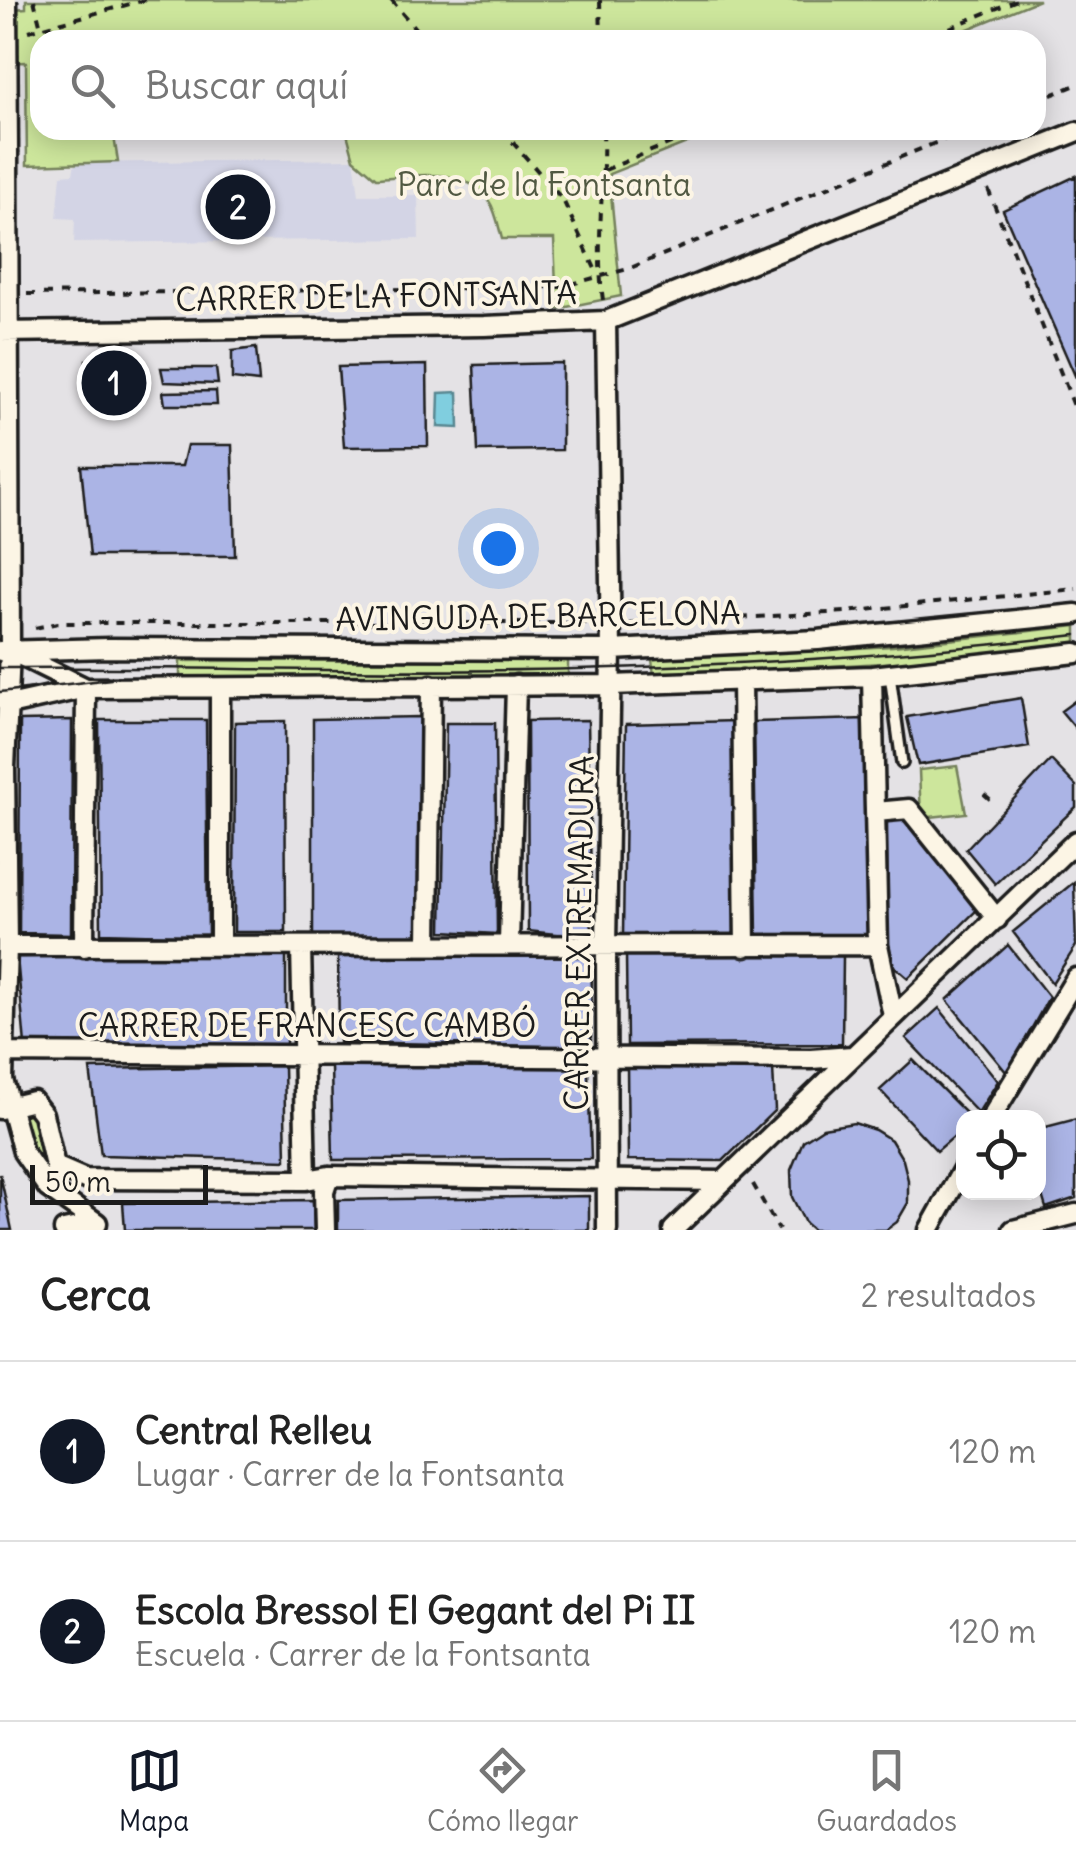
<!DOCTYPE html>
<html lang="es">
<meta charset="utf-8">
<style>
body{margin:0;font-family:Delius,sans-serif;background:#f2f2f2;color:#222}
.controls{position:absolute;right:30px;bottom:30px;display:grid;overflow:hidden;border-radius:20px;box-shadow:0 5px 25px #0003}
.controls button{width:90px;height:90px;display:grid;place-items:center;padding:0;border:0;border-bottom:2px solid #e0e0e0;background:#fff;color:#222;font:50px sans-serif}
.scale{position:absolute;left:30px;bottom:25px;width:178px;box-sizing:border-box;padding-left:10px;border:5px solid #1c1c1c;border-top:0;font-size:28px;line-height:35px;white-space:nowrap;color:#1c1c1c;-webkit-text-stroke:8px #fcf5e5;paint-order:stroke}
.you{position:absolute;left:498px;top:548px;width:35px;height:35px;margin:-25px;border:8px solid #fff;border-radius:50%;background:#1a73e8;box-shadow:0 0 0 15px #1a73e833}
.badge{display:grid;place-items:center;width:65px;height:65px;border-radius:50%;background:#111827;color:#fff;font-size:32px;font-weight:700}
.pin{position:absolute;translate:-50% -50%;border:5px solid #fff;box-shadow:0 2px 10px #0006}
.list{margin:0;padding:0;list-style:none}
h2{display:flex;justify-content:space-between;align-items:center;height:130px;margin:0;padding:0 40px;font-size:42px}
h2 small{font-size:32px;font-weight:400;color:#767676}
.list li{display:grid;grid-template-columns:65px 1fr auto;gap:30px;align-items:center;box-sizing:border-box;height:180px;padding:0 40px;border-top:2px solid #e0e0e0}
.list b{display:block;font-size:38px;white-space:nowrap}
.list p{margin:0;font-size:32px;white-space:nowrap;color:#767676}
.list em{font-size:32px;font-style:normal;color:#767676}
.icon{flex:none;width:55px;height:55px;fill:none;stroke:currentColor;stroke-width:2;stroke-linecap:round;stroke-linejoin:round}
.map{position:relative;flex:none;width:1076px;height:1230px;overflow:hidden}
.search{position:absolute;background:#fff;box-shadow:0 5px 25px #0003;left:30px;right:30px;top:30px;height:110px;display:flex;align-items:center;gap:25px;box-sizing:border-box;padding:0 35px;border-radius:30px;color:#767676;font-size:38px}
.sheet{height:490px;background:#fff}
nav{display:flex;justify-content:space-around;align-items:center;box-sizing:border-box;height:140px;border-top:2px solid #e0e0e0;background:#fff;font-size:28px;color:#767676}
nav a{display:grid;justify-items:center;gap:5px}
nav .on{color:#111827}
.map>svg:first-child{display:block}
.built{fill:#d3d4e5}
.green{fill:#cde69c;stroke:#74815c;stroke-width:2.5}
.water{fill:#80cedf;stroke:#588791;stroke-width:2.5}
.building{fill:#abb4e5;stroke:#1c1c1c;stroke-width:2.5}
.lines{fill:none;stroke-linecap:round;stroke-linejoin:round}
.lane-casing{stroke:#1c1c1c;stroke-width:16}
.street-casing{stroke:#1c1c1c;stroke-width:25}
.path{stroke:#1c1c1c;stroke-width:4;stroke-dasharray:8 8;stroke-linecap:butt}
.lane{stroke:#fcf5e5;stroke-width:9}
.street{stroke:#fcf5e5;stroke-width:18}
.tram{stroke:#1c1c1c;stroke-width:2.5}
.street-bridge-casing{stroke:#1c1c1c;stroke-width:25;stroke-linecap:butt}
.street-bridge{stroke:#fcf5e5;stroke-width:18}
.labels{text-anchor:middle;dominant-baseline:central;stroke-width:8;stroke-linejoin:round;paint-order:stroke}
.park-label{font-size:32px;fill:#515942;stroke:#fcf5e5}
.street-label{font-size:32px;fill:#1c1c1c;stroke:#fcf5e5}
</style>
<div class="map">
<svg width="1076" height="1230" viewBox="0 0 1076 1230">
<rect width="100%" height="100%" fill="#e4e2e5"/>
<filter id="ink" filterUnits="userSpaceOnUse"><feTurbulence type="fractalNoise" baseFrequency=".01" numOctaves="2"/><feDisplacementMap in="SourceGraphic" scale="20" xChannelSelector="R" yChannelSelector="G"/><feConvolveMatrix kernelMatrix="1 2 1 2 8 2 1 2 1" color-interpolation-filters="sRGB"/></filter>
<g filter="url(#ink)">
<!-- built -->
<path class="built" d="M354 159 359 195H418L419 239 74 243 75 219 57 218 61 175 73 174 75 163Z"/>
<!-- green -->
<path class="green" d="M26 0H1039L941 40H40V130H113L118 162 27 165 26 62 0 63V10L26 8Z
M346 130H719L609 174 621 296 557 309 554 239H502C499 228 496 211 489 201 465 165 414 176 376 178L354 159Z
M1076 626V644L900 662 654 676 652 659 893 646Z
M568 660V678L180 677V661Z
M957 766 966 813 921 818 919 770Z
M30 1114 34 1118 58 1188C40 1166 27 1144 22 1115Z"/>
<!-- water -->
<path class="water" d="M458 392 459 428 438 427 439 393Z"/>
<!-- building -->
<path class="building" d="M1076 176V378L1003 210Z
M256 348 259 382 232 379V351Z
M86 360 141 363 140 403 89 404Z
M562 363V450L478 451 474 365Z
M427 365 428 446 344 447 338 367Z
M161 368H216L218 384 164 382Z
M216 391 217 405H165L163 392Z
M187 445H232L235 556H90L81 466H182Z
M1021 698 1029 747 918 765 907 717Z
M1076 700V729L1061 711Z
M420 717 418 936H313V719Z
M866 719 870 939 757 938 754 722Z
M72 720 71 934 19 933 20 721Z
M99 720H206L208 936 101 933Z
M588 720 592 938 528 931 527 721Z
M285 721 286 932H234L235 722Z
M735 721V937L623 935 626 724Z
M446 723H495L497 934 442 931Z
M1051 760 1076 786V807L995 884 966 849Z
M906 815 980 907 908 978 888 961 887 819Z
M1074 882 1076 946 1052 983 1013 932Z
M1008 945 1049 997 1007 1073 947 1000Z
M626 953 843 956 842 1044 627 1045Z
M286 954V1044L25 1045 17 957Z
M592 956 591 1047 339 1042 338 957Z
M939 1008 998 1081 978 1113 906 1038Z
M913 1060 971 1118H964V1128L937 1151 880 1090Z
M284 1066 286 1160 101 1155 90 1069Z
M331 1066 588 1068 591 1159 333 1160Z
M627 1066 773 1068 775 1110 723 1161 628 1160Z
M1076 1119V1198L1046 1208 1038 1182V1129Z
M854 1123 875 1130 891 1140 903 1160 908 1180V1203L897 1222 886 1230H813L805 1223 792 1197 791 1170 803 1141 823 1128Z
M0 1174 12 1230H0Z
M589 1196V1230H338V1200Z
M313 1200 314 1230H125L123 1203Z"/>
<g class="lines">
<defs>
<path id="lane" d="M890 675 902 763"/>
<path id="street" d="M8 153 10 651 5 768 7 946 3 1080 23 1152 48 1188 97 1223
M606 321 611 650 606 945 607 1230
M0 332 484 326 606 321 1076 132
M0 651 109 648 611 650 818 640 1076 614
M15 653 86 688
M872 676 878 945 893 1016
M742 680 745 947
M220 688V945
M9 705 86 688 611 685 872 676 1076 653
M876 812 909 809 997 919
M509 943 516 685
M428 945 431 685
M7 946 878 945
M301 946 306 1180
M84 947 86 688
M2 1053 811 1059 852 1056
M0 1109 33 1101 43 1114 55 1166 85 1179 306 1180 329 1176 724 1181
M991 1118 1076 978
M64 1230 97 1223
M325 1230 324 1191 329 1176
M673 1230 1076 841
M929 1230 964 1167
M1013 1230 1076 1214"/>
</defs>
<!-- lane casing -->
<use href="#lane" class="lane-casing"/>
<!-- street casing -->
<use href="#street" class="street-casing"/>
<!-- path -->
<path class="path" d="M34 0 41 28
M391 0 425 40
M600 0 601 40
M29 31 145 0
M920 40 1017 0
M1036 101 1076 85
M502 130 563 200 597 273
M605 170 702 130
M988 189 1076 411
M27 294 560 287 628 269 967 130
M603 300C595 245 605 186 603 130
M629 624 845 612 1076 589
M35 628 58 623H590
M984 794 991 800
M753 1184 779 1230"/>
<!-- lane -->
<use href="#lane" class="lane"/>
<!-- street -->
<use href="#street" class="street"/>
<!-- tram -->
<path class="tram" d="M0 668C192 666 385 674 577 669 743 665 910 655 1076 635
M0 692 111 679"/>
<defs>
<path id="street-bridge" d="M7 0 8 153"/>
</defs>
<!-- street-bridge casing -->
<use href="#street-bridge" class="street-bridge-casing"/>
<!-- street-bridge -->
<use href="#street-bridge" class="street-bridge"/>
</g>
</g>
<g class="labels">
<!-- park labels -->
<g class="park-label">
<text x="544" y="184">Parc de la Fontsanta</text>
</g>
<!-- street labels -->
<g class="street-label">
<text transform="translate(376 296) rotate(-1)">CARRER DE LA FONTSANTA</text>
<text transform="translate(538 616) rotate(-1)">AVINGUDA DE BARCELONA</text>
<text transform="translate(579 933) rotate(-89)">CARRER EXTREMADURA</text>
<text x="307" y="1025">CARRER DE FRANCESC CAMBÓ</text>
</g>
</g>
</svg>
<div class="controls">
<button><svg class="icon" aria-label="locate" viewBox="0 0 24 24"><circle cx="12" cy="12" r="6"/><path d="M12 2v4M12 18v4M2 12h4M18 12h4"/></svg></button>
</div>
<div class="scale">50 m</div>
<div class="you"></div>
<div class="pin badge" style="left:114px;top:383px">1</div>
<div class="pin badge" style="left:238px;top:207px">2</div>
<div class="search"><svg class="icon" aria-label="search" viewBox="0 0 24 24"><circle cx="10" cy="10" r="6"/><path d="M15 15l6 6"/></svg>Buscar aquí</div>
</div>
<section class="sheet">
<h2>Cerca<small>2 resultados</small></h2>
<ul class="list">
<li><span class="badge">1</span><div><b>Central Relleu</b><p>Lugar · Carrer de la Fontsanta</p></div><em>120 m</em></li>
<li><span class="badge">2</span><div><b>Escola Bressol El Gegant del Pi II</b><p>Escuela · Carrer de la Fontsanta</p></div><em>120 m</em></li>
</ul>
</section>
<nav>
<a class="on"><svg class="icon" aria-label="map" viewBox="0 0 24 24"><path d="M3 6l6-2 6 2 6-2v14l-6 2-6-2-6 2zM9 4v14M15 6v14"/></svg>Mapa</a>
<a><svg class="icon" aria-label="directions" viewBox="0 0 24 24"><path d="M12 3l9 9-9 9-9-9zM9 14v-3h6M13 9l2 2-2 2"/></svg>Cómo llegar</a>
<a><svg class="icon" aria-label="saved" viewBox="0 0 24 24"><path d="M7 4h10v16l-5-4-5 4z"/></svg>Guardados</a>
</nav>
